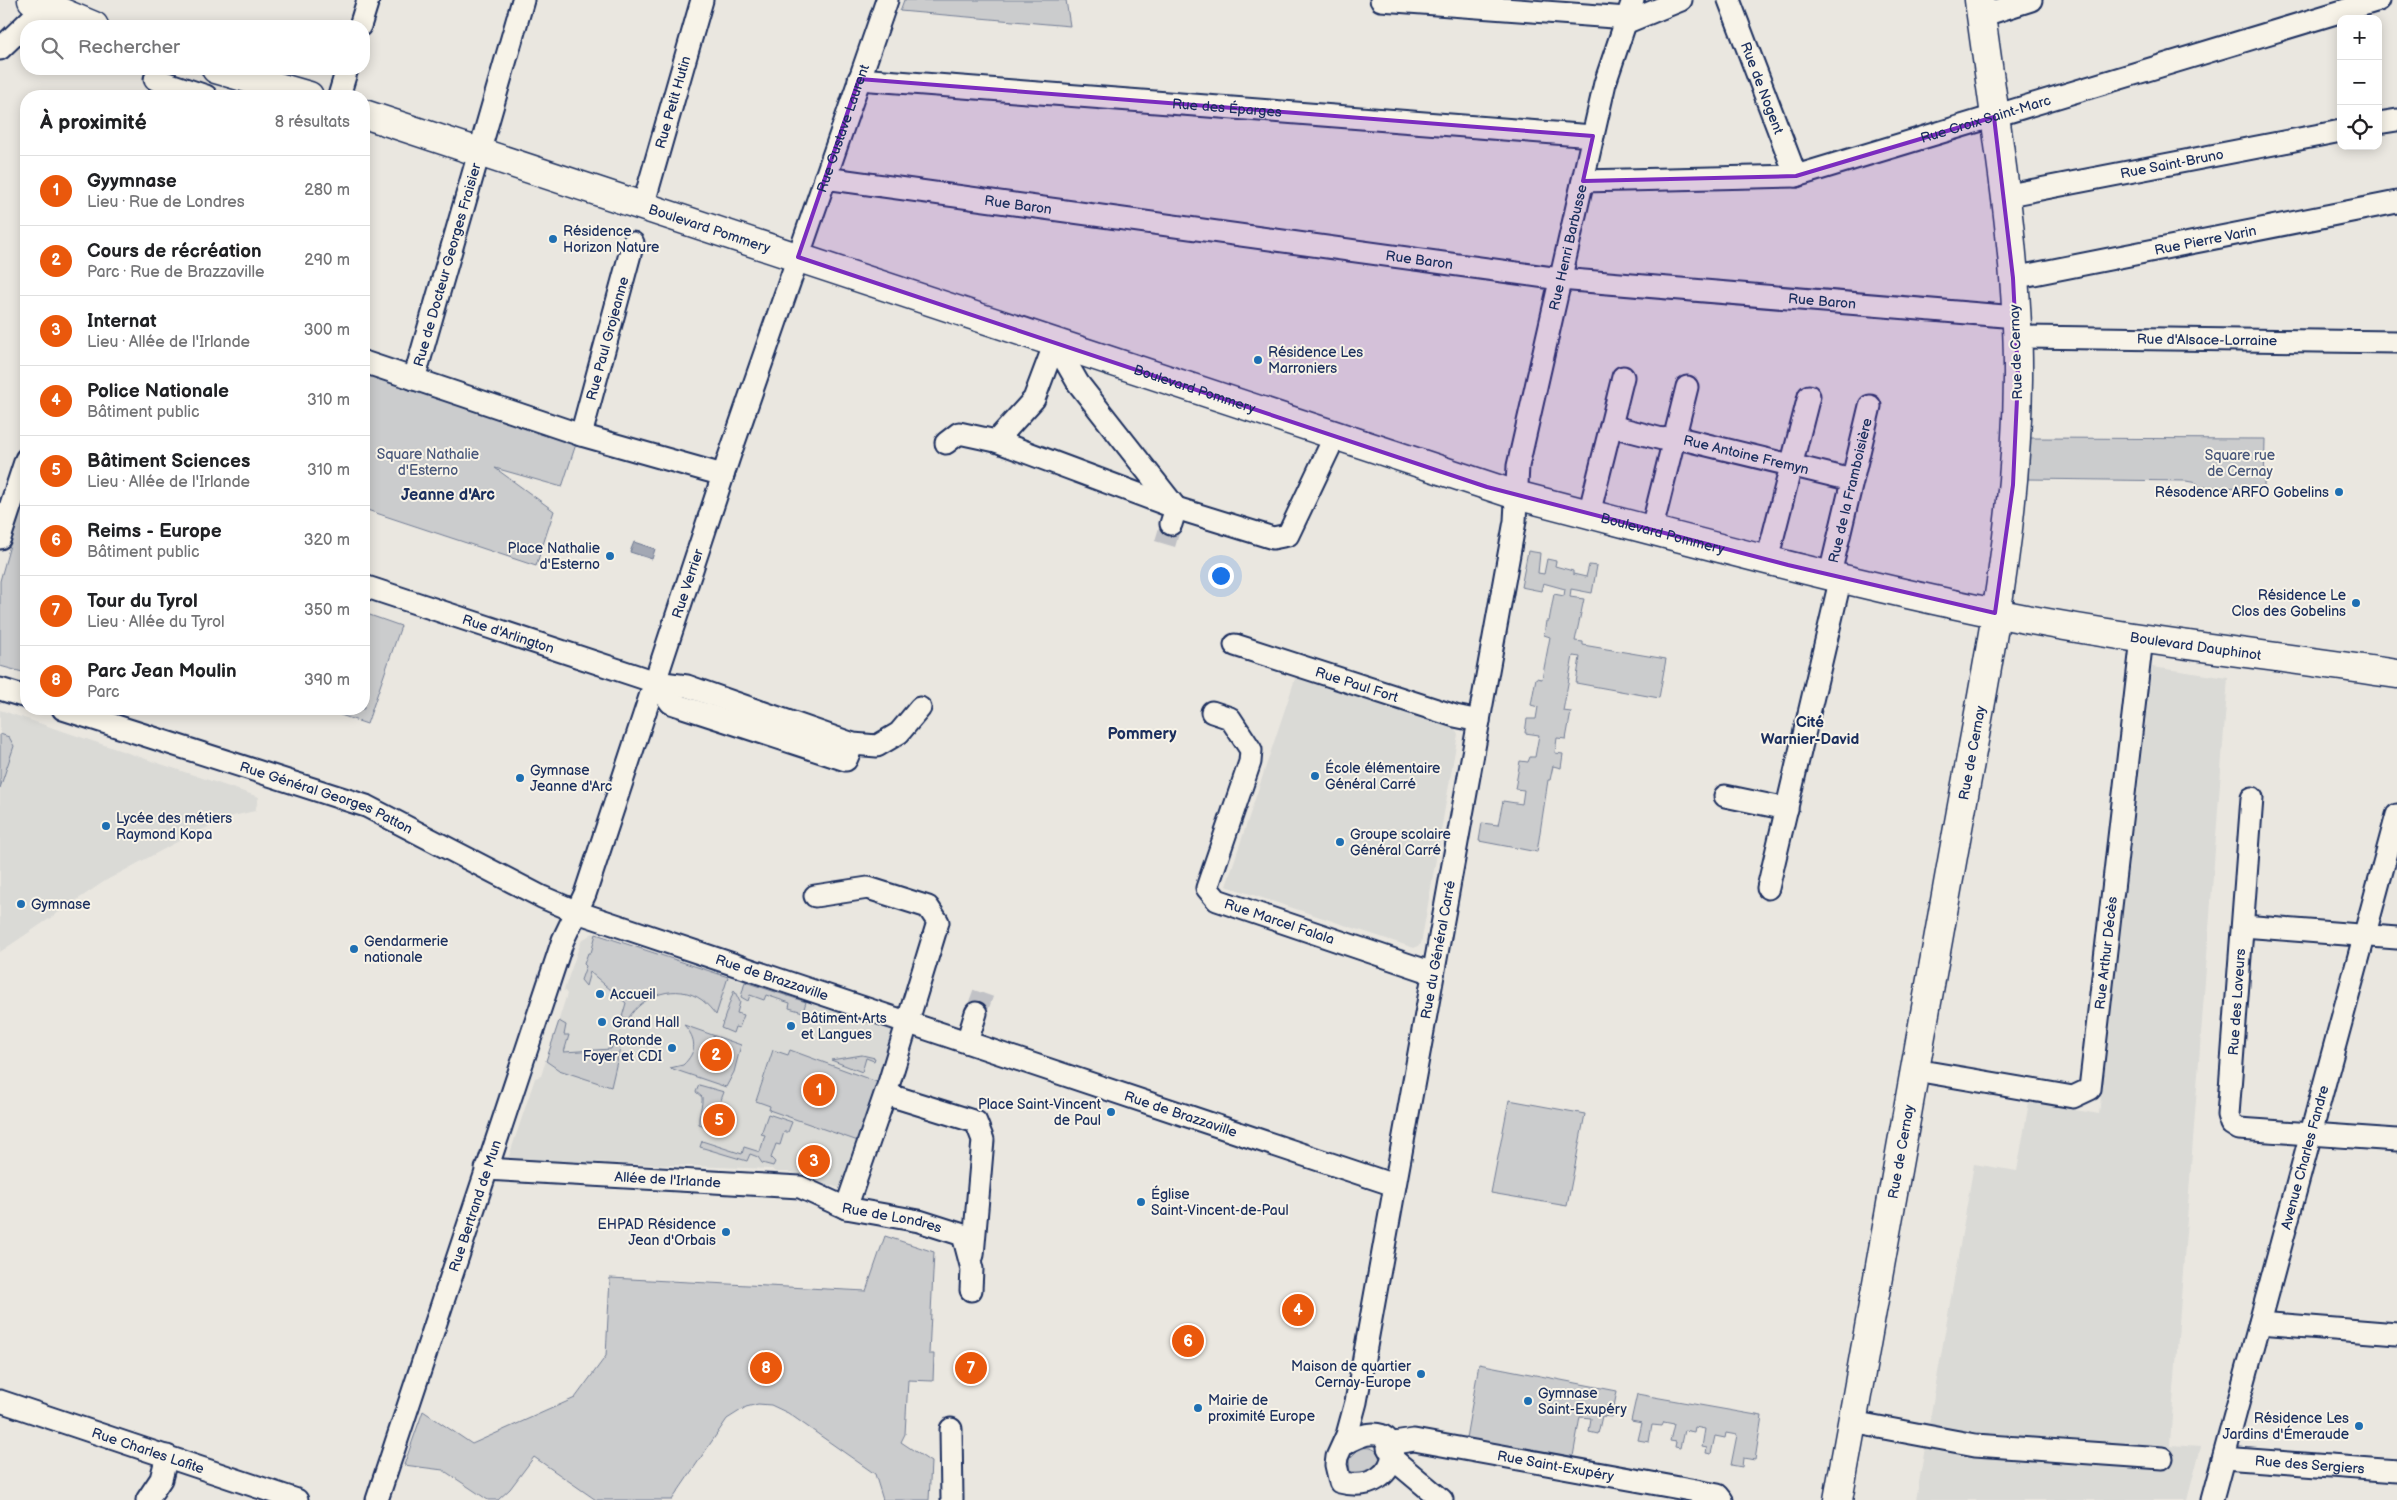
<!DOCTYPE html>
<html lang="fr">
<meta charset="utf-8">
<style>
body{margin:0;font-family:"Balsamiq Sans",sans-serif;background:#f6f6f6;color:#202124}
.controls{position:absolute;right:15px;top:15px;display:grid;overflow:hidden;border-radius:10px;box-shadow:0 2px 12px #0003}
.controls button{width:45px;height:45px;display:grid;place-items:center;padding:0;border:0;border-bottom:1px solid #e0e0e0;background:#fff;color:#202124;font:25px sans-serif}
.you{position:absolute;left:1220px;top:575px;width:18px;height:18px;margin:-12px;border:4px solid #fff;border-radius:50%;background:#1a73e8;box-shadow:0 0 0 8px #1a73e833}
.badge{display:grid;place-items:center;width:32px;height:32px;border-radius:50%;background:#ea580c;color:#fff;font-size:16px;font-weight:700}
.pin{position:absolute;translate:-50% -50%;border:2px solid #fff;box-shadow:0 1px 5px #0006}
.list{margin:0;padding:0;list-style:none}
h2{display:flex;justify-content:space-between;align-items:center;height:65px;margin:0;padding:0 20px;font-size:21px}
h2 small{font-size:16px;font-weight:400;color:#757577}
.list li{display:grid;grid-template-columns:32px 1fr auto;gap:15px;align-items:center;box-sizing:border-box;height:70px;padding:0 20px;border-top:1px solid #e0e0e0}
.list b{display:block;font-size:19px;white-space:nowrap}
.list p{margin:0;font-size:16px;white-space:nowrap;color:#757577}
.list em{font-size:16px;font-style:normal;color:#757577}
.icon{flex:none;width:28px;height:28px;fill:none;stroke:currentColor;stroke-width:2;stroke-linecap:round;stroke-linejoin:round}
.map{position:relative;flex:none;width:2397px;height:1500px;overflow:hidden}
.search{position:absolute;background:#fff;box-shadow:0 2px 12px #0003;left:20px;top:20px;width:350px;height:55px;display:flex;align-items:center;gap:12px;box-sizing:border-box;padding:0 18px;border-radius:20px;color:#757577;font-size:19px}
.panel{position:absolute;background:#fff;box-shadow:0 2px 12px #0003;left:20px;top:90px;width:350px;height:625px;border-radius:20px}
.map>svg:first-child{display:block}
.built{fill:#dadad6}
.green{fill:#cbcccd;stroke:#737e96}
.water{fill:#a3a8b4;stroke:#6d7892}
.lines{fill:none;stroke-linecap:round;stroke-linejoin:round}
.minor-tunnel{stroke:#c1c2c6;stroke-width:21;stroke-dasharray:21 11;stroke-linecap:butt}
.minor-casing{stroke:#1b2f5e;stroke-width:25}
.major-casing{stroke:#1b2f5e;stroke-width:31}
.minor{stroke:#f7f3e8;stroke-width:21}
.major{stroke:#f7f3e8;stroke-width:28}
.marked{fill:#7b2cbf;fill-opacity:0.2;stroke:#7b2cbf;stroke-width:4;stroke-linejoin:round}
.poi-dot{fill:#1f6fb2;stroke:#f7f3e8;stroke-width:2}
.labels{text-anchor:middle;dominant-baseline:central;stroke-width:4;stroke-linejoin:round;paint-order:stroke}
.street-label{font-size:14px;fill:#1b2f5e;stroke:#f7f3e8}
.poi-label{font-size:14px;fill:#1b2f5e;stroke:#f7f3e8;text-anchor:start}
.park-label{font-size:14px;fill:#47567a;stroke:#f7f3e8}
.neighbourhood-label{font-size:15px;font-weight:bold;fill:#1b2f5e;stroke:#f7f3e8}
.quarter-label{font-size:16px;font-weight:bold;fill:#1b2f5e;stroke:#f7f3e8}
</style>
<div class="map">
<svg width="2397" height="1500" viewBox="0 0 2397 1500">
<rect width="100%" height="100%" fill="#eae7e0"/>
<filter id="ink" filterUnits="userSpaceOnUse"><feTurbulence type="fractalNoise" baseFrequency=".02" numOctaves="2"/><feDisplacementMap in="SourceGraphic" scale="10" xChannelSelector="R" yChannelSelector="G"/><feConvolveMatrix kernelMatrix="1 2 1 2 8 2 1 2 1" color-interpolation-filters="sRGB"/></filter>
<g filter="url(#ink)">
<!-- built -->
<path class="built" d="M2152 667 2228 678 2170 1443V1445L2201 1447 2187 1500H1916L1974 1164 2017 1171 2029 1102 2099 1114Z
M1297 673 1453 725 1458 734 1421 944 1414 948 1226 886Z
M0 710 259 797 255 811 233 816 190 835 105 881 0 952Z
M593 933 892 1030 894 1033 847 1191 791 1172H775L772 1169 508 1159 535 1078 541 1076 567 994 564 990 579 947 582 940Z"/>
<!-- green -->
<path class="green" d="M904 0H1066L1070 26 900 11Z
M364 373 576 444 562 487 495 468 554 511 536 566 364 509Z
M2030 438 2265 439 2264 488 2198 487 2197 483 2186 481 2028 479Z
M26 488V673L0 666V581Z
M1528 551 1540 553 1538 573 1544 574 1547 559 1556 561 1555 566 1573 571V574L1586 577 1589 565 1597 566 1592 593 1571 589 1570 597 1584 599 1575 641 1583 642V645L1666 659 1659 698 1576 683 1580 657 1573 656 1563 711 1571 712 1566 739 1557 738 1555 753 1563 754 1561 768 1553 766 1550 780H1548L1537 852 1479 841 1482 823 1498 825 1503 801 1522 804 1524 790 1515 789 1520 761 1528 762 1530 757H1535L1539 735 1525 733 1527 719H1536L1538 707 1531 705 1536 678 1542 679 1550 637 1544 635 1546 621H1549L1554 594 1564 596 1565 589 1543 583 1541 591 1521 587Z
M364 613 401 626 367 724 323 709H364Z
M0 734 9 737 14 746 0 788Z
M596 934 728 977 716 1015C712 1010 707 1004 702 1000 677 982 642 995 628 1019L622 1017 626 1003 590 972 586 986 581 980 586 966 584 964 588 953H591Z
M745 982 806 1002 803 1012 789 1008 790 1003 766 995 764 1000 750 995 748 1001 741 997Z
M734 990 740 1002 737 1013 744 1015 739 1028 735 1027 733 1033 721 1028Z
M559 1021 566 1025 564 1035H569L564 1052 611 1049 615 1038 622 1040 611 1087 559 1070 546 1061Z
M684 1025 741 1045 734 1072 726 1087 670 1068 683 1065C697 1052 697 1039 684 1025Z
M773 1050 788 1055 790 1050 877 1082 858 1141 769 1110 770 1106 756 1101Z
M862 1055 875 1058 874 1061 866 1058 862 1072 831 1060Z
M699 1085 724 1092 715 1116 709 1115 705 1126 699 1124C698 1114 703 1106 702 1097L696 1092Z
M1509 1100 1585 1114 1567 1206 1491 1193Z
M768 1114 792 1122 788 1132H784L780 1145 776 1144 771 1158 775 1162 773 1166 762 1163 758 1157 750 1154 747 1161 700 1147 702 1141 742 1154 744 1147 760 1152 765 1135 761 1134Z
M885 1236 934 1252 929 1354H934L933 1381 908 1380 905 1434 901 1442 931 1462 929 1500H883L875 1474 788 1413 771 1405 758 1404 746 1407 727 1419 672 1500H596L534 1457 510 1489 498 1500H488L443 1470 404 1465 423 1411 472 1444 575 1398 606 1356 610 1278 866 1291Z
M1479 1364 1617 1391 1612 1417 1602 1416 1598 1434 1589 1432 1591 1418 1580 1417 1572 1462 1465 1444Z
M1637 1394 1762 1416 1755 1460 1743 1458 1742 1467 1731 1465 1737 1435 1726 1433 1725 1438 1715 1436 1711 1454 1706 1453 1707 1448 1702 1447 1705 1429 1695 1427 1694 1432 1684 1430 1680 1448 1675 1447 1676 1442 1670 1441 1674 1424 1664 1422 1662 1426 1652 1425 1649 1442 1638 1440 1642 1423 1631 1421Z
M1360 1448C1382 1445 1381 1460 1379 1476L1350 1473 1349 1459Z"/>
<!-- water -->
<path class="water" d="M634 542 655 549 652 559 630 552Z"/>
<g class="lines">
<!-- minor-tunnel -->
<path class="minor-tunnel" d="M1165 544 1171 524
M976 1013 984 991"/>
<defs>
<g id="minor">
<path d="M1381 0 1627 18"/>
<path id="s1" d="M1729 0 1796 176"/>
<path d="M1981 16 2031 0"/>
<path d="M1625 23 1681 0"/>
<path d="M360 26 368 0"/>
<path d="M0 49 51 0"/>
<path d="M155 79 206 96"/>
<path id="s2" d="M859 79 1593 136"/>
<path d="M339 96 347 69"/>
<path d="M2378 123 2397 120"/>
<path id="s3" d="M825 178 1560 279 2016 317"/>
<path id="s4" d="M1583 181 1796 176 2379 0"/>
<path id="s5" d="M2004 196 2341 131"/>
<path id="s6" d="M643 206 702 0"/>
<path id="s7" d="M2013 278 2397 202"/>
<path id="s8" d="M2017 337 2397 342"/>
<path d="M364 362 581 435 723 475"/>
<path id="s9" d="M414 379 523 0"/>
<path id="s10" d="M1611 426 1662 439 1674 437 1852 480"/>
<path id="s11" d="M581 435 633 243"/>
<path d="M996 441 1034 399 1055 343 1078 383 1176 508 1171 524"/>
<path d="M946 443 959 433 996 441 1176 508 1273 538 1288 535 1335 436"/>
<path d="M1589 514 1623 377"/>
<path d="M1651 532 1687 387"/>
<path d="M0 538 26 459"/>
<path d="M1767 560 1809 396"/>
<path id="s12" d="M1830 574 1870 406"/>
<path id="s13" d="M364 586 655 682 687 686 853 744 877 746 899 733 920 708"/>
<path id="s14" d="M1235 645 1455 716 1479 721"/>
<path d="M655 682 671 703 846 760 853 744"/>
<path d="M0 689 26 697"/>
<path id="s15" d="M63 709 366 806 542 897 577 912 1394 1185"/>
<path id="s16" d="M1212 712 1230 718 1251 750 1250 762 1207 888 1217 900 1433 973"/>
<path d="M1725 796 1787 809"/>
<path d="M2252 798 2228 1115 2231 1124 2239 1129 2397 1140"/>
<path d="M1768 888 1841 577"/>
<path d="M815 896 868 888 928 907 938 922 889 1083 846 1208"/>
<path d="M2243 926 2397 938"/>
<path d="M967 1042 976 1013"/>
<path id="s17" d="M1915 1070 2073 1097 2090 1089 2142 638"/>
<path d="M886 1094 976 1122 983 1140 973 1255"/>
<path id="s18" d="M486 1169 800 1187 846 1208 919 1221 963 1235 972 1269 971 1290"/>
<path d="M2260 1323 2397 1334"/>
<path id="s19" d="M0 1401 297 1500"/>
<path d="M1852 1422 1975 1445 2162 1458"/>
<path d="M951 1429 952 1500"/>
<path id="s20" d="M1343 1445C1411 1402 1408 1500 1340 1482L1336 1465 1337 1457 1347 1435 1356 1402 1515 521 1518 466 1605 83 1633 0"/>
<path id="s21" d="M1388 1448 1394 1443 1414 1440 1718 1495 1722 1500"/>
<path id="s22" d="M2224 1458 2397 1471"/>
<path d="M1393 1459 1442 1500"/>
<path d="M147 1500 161 1479 167 1456"/>
<path id="s23" d="M377 1500 563 940 585 894 729 457 887 0"/>
<path id="s24" d="M2212 1500 2397 815"/>
</g>
<g id="major">
<path d="M32 0 94 26"/>
<path d="M216 69 309 96"/>
<path id="s25" d="M364 114 1516 495C1675 536 1834 580 1995 613 2128 640 2263 654 2397 674"/>
<path id="s26" d="M1838 1500C1878 1280 1917 1060 1956 839 1983 687 2017 534 2018 379 2019 254 1995 124 1979 0"/>
</g>
</defs>
<!-- minor casing -->
<use href="#minor" class="minor-casing"/>
<!-- major casing -->
<use href="#major" class="major-casing"/>
<!-- minor -->
<use href="#minor" class="minor"/>
<!-- major -->
<use href="#major" class="major"/>
</g>
</g>
<!-- marked area -->
<path class="marked" d="M859 79 1593 136 1583 181 1796 176 1994 117 2013 278 2018 377 2013 485 1995 613 1788 565 1487 487 798 257Z"/>
<!-- markers -->
<g class="poi-dot">
<circle cx="553" cy="239" r="5"/>
<circle cx="1258" cy="360" r="5"/>
<circle cx="2339" cy="492" r="5"/>
<circle cx="610" cy="556" r="5"/>
<circle cx="2356" cy="603" r="5"/>
<circle cx="1315" cy="776" r="5"/>
<circle cx="520" cy="778" r="5"/>
<circle cx="106" cy="826" r="5"/>
<circle cx="1340" cy="842" r="5"/>
<circle cx="21" cy="904" r="5"/>
<circle cx="354" cy="949" r="5"/>
<circle cx="600" cy="994" r="5"/>
<circle cx="602" cy="1022" r="5"/>
<circle cx="791" cy="1026" r="5"/>
<circle cx="672" cy="1048" r="5"/>
<circle cx="1111" cy="1112" r="5"/>
<circle cx="1141" cy="1202" r="5"/>
<circle cx="726" cy="1232" r="5"/>
<circle cx="1421" cy="1374" r="5"/>
<circle cx="1528" cy="1401" r="5"/>
<circle cx="1198" cy="1408" r="5"/>
<circle cx="2359" cy="1426" r="5"/>
</g>
<g class="labels">
<!-- street labels -->
<g class="street-label">
<text stroke="none"><textPath href="#s1" startOffset="94">Rue de Nogent</textPath></text>
<text stroke="none"><textPath href="#s6" startOffset="108">Rue Petit Hutin</textPath></text>
<text stroke="none"><textPath href="#s2" startOffset="369">Rue des Éparges</textPath></text>
<text stroke="none"><textPath href="#s4" startOffset="411">Rue Croix Saint-Marc</textPath></text>
<text stroke="none"><textPath href="#s23" startOffset="1449">Rue Gustave Laurent</textPath></text>
<text stroke="none"><textPath href="#s5" startOffset="171">Rue Saint-Bruno</textPath></text>
<text stroke="none"><textPath href="#s3" startOffset="195">Rue Baron</textPath></text>
<text stroke="none"><textPath href="#s25" startOffset="364">Boulevard Pommery</textPath></text>
<text stroke="none"><textPath href="#s7" startOffset="196">Rue Pierre Varin</textPath></text>
<text stroke="none"><textPath href="#s20" startOffset="1391">Rue Henri Barbusse</textPath></text>
<text stroke="none"><textPath href="#s3" startOffset="600">Rue Baron</textPath></text>
<text stroke="none"><textPath href="#s9" startOffset="119">Rue de Docteur Georges Fraisier</textPath></text>
<text stroke="none"><textPath href="#s3" startOffset="1005">Rue Baron</textPath></text>
<text stroke="none"><textPath href="#s11" startOffset="100">Rue Paul Grojeanne</textPath></text>
<text stroke="none"><textPath href="#s8" startOffset="190">Rue d'Alsace-Lorraine</textPath></text>
<text transform="translate(2016 352) rotate(-92)">Rue de Cernay</text>
<text stroke="none"><textPath href="#s25" startOffset="875">Boulevard Pommery</textPath></text>
<text stroke="none"><textPath href="#s10" startOffset="139">Rue Antoine Fremyn</textPath></text>
<text stroke="none"><textPath href="#s12" startOffset="86">Rue de la Framboisière</textPath></text>
<text stroke="none"><textPath href="#s25" startOffset="1365">Boulevard Pommery</textPath></text>
<text stroke="none"><textPath href="#s23" startOffset="968">Rue Verrier</textPath></text>
<text stroke="none"><textPath href="#s13" startOffset="152">Rue d'Arlington</textPath></text>
<text stroke="none"><textPath href="#s25" startOffset="1910">Boulevard Dauphinot</textPath></text>
<text stroke="none"><textPath href="#s14" startOffset="128">Rue Paul Fort</textPath></text>
<text stroke="none"><textPath href="#s26" startOffset="759">Rue de Cernay</textPath></text>
<text stroke="none"><textPath href="#s15" startOffset="278">Rue Général Georges Patton</textPath></text>
<text stroke="none"><textPath href="#s16" startOffset="284">Rue Marcel Falala</textPath></text>
<text stroke="none"><textPath href="#s20" startOffset="676">Rue du Général Carré</textPath></text>
<text stroke="none"><textPath href="#s17" startOffset="316">Rue Arthur Décès</textPath></text>
<text stroke="none"><textPath href="#s15" startOffset="760">Rue de Brazzaville</textPath></text>
<text transform="translate(2237 1002) rotate(-86)">Rue des Laveurs</text>
<text stroke="none"><textPath href="#s15" startOffset="1191">Rue de Brazzaville</textPath></text>
<text stroke="none"><textPath href="#s26" startOffset="354">Rue de Cernay</textPath></text>
<text stroke="none"><textPath href="#s24" startOffset="355">Avenue Charles Fandre</textPath></text>
<text stroke="none"><textPath href="#s18" startOffset="182">Allée de l'Irlande</textPath></text>
<text stroke="none"><textPath href="#s23" startOffset="310">Rue Bertrand de Mun</textPath></text>
<text stroke="none"><textPath href="#s18" startOffset="412">Rue de Londres</textPath></text>
<text stroke="none"><textPath href="#s19" startOffset="156">Rue Charles Lafite</textPath></text>
<text stroke="none"><textPath href="#s22" startOffset="86">Rue des Sergiers</textPath></text>
<text stroke="none"><textPath href="#s21" startOffset="172">Rue Saint-Exupéry</textPath></text>
</g>
<!-- poi labels -->
<g class="poi-label">
<text x="563" y="231">Résidence<tspan x="563" dy="16">Horizon Nature</tspan></text>
<text x="1268" y="352">Résidence Les<tspan x="1268" dy="16">Marroniers</tspan></text>
<text x="2329" y="492" text-anchor="end">Résodence ARFO Gobelins</text>
<text x="600" y="548" text-anchor="end">Place Nathalie<tspan x="600" dy="16">d'Esterno</tspan></text>
<text x="2346" y="595" text-anchor="end">Résidence Le<tspan x="2346" dy="16">Clos des Gobelins</tspan></text>
<text x="1325" y="768">École élémentaire<tspan x="1325" dy="16">Général Carré</tspan></text>
<text x="530" y="770">Gymnase<tspan x="530" dy="16">Jeanne d'Arc</tspan></text>
<text x="116" y="818">Lycée des métiers<tspan x="116" dy="16">Raymond Kopa</tspan></text>
<text x="1350" y="834">Groupe scolaire<tspan x="1350" dy="16">Général Carré</tspan></text>
<text x="31" y="904">Gymnase</text>
<text x="364" y="941">Gendarmerie<tspan x="364" dy="16">nationale</tspan></text>
<text x="610" y="994">Accueil</text>
<text x="801" y="1018">Bâtiment Arts<tspan x="801" dy="16">et Langues</tspan></text>
<text x="612" y="1022">Grand Hall</text>
<text x="662" y="1040" text-anchor="end">Rotonde<tspan x="662" dy="16">Foyer et CDI</tspan></text>
<text x="1101" y="1104" text-anchor="end">Place Saint-Vincent<tspan x="1101" dy="16">de Paul</tspan></text>
<text x="1151" y="1194">Église<tspan x="1151" dy="16">Saint-Vincent-de-Paul</tspan></text>
<text x="716" y="1224" text-anchor="end">EHPAD Résidence<tspan x="716" dy="16">Jean d'Orbais</tspan></text>
<text x="1411" y="1366" text-anchor="end">Maison de quartier<tspan x="1411" dy="16">Cernay-Europe</tspan></text>
<text x="1538" y="1393">Gymnase<tspan x="1538" dy="16">Saint-Exupéry</tspan></text>
<text x="1208" y="1400">Mairie de<tspan x="1208" dy="16">proximité Europe</tspan></text>
<text x="2349" y="1418" text-anchor="end">Résidence Les<tspan x="2349" dy="16">Jardins d'Émeraude</tspan></text>
</g>
<!-- park labels -->
<g class="park-label">
<text x="428" y="454">Square Nathalie<tspan x="428" dy="16">d'Esterno</tspan></text>
<text x="2240" y="455">Square rue<tspan x="2240" dy="16">de Cernay</tspan></text>
</g>
<!-- neighbourhood labels -->
<g class="neighbourhood-label">
<text x="1810" y="722">Cité<tspan x="1810" dy="17">Warnier-David</tspan></text>
</g>
<!-- quarter labels -->
<g class="quarter-label">
<text x="448" y="495">Jeanne d'Arc</text>
<text x="1142" y="734">Pommery</text>
</g>
</g>
</svg>
<div class="controls">
<button>+</button>
<button>−</button>
<button><svg class="icon" aria-label="locate" viewBox="0 0 24 24"><circle cx="12" cy="12" r="6"/><path d="M12 2v4M12 18v4M2 12h4M18 12h4"/></svg></button>
</div>
<div class="you"></div>
<div class="pin badge" style="left:819px;top:1090px">1</div>
<div class="pin badge" style="left:716px;top:1055px">2</div>
<div class="pin badge" style="left:814px;top:1161px">3</div>
<div class="pin badge" style="left:1298px;top:1310px">4</div>
<div class="pin badge" style="left:719px;top:1120px">5</div>
<div class="pin badge" style="left:1188px;top:1341px">6</div>
<div class="pin badge" style="left:971px;top:1368px">7</div>
<div class="pin badge" style="left:766px;top:1368px">8</div>
<div class="search"><svg class="icon" aria-label="search" viewBox="0 0 24 24"><circle cx="10" cy="10" r="6"/><path d="M15 15l6 6"/></svg>Rechercher</div>
<section class="panel">
<h2>À proximité<small>8 résultats</small></h2>
<ul class="list">
<li><span class="badge">1</span><div><b>Gyymnase</b><p>Lieu · Rue de Londres</p></div><em>280 m</em></li>
<li><span class="badge">2</span><div><b>Cours de récréation</b><p>Parc · Rue de Brazzaville</p></div><em>290 m</em></li>
<li><span class="badge">3</span><div><b>Internat</b><p>Lieu · Allée de l'Irlande</p></div><em>300 m</em></li>
<li><span class="badge">4</span><div><b>Police Nationale</b><p>Bâtiment public</p></div><em>310 m</em></li>
<li><span class="badge">5</span><div><b>Bâtiment Sciences</b><p>Lieu · Allée de l'Irlande</p></div><em>310 m</em></li>
<li><span class="badge">6</span><div><b>Reims - Europe</b><p>Bâtiment public</p></div><em>320 m</em></li>
<li><span class="badge">7</span><div><b>Tour du Tyrol</b><p>Lieu · Allée du Tyrol</p></div><em>350 m</em></li>
<li><span class="badge">8</span><div><b>Parc Jean Moulin</b><p>Parc</p></div><em>390 m</em></li>
</ul>
</section>
</div>
